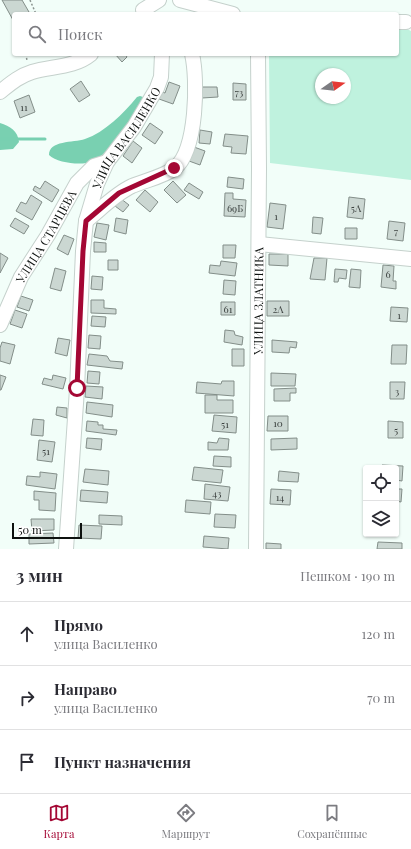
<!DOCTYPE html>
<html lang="ru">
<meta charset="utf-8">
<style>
body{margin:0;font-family:"Playfair Display",serif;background:#f7f7f7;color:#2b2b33}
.controls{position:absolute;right:12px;bottom:12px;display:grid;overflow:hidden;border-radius:4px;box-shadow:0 1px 3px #0004}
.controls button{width:36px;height:36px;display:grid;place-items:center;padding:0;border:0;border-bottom:1px solid #e1e1e2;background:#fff;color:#2b2b33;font:20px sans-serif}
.compass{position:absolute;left:315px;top:68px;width:36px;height:36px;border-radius:50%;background:#fff;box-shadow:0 1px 3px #0004;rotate:76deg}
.scale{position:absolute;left:12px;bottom:10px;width:70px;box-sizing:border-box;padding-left:4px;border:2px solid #0d110f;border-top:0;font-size:11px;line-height:14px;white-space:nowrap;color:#0d110f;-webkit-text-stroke:3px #fff;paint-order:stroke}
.stop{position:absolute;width:12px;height:12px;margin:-9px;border:3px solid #a40734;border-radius:50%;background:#fff}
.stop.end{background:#a40734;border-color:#fff;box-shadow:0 1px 4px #0008}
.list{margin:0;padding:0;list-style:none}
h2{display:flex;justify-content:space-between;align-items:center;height:52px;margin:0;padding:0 16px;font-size:17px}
h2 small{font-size:13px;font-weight:400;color:#7c7c81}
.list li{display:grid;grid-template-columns:26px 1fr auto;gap:12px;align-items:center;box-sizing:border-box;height:64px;padding:0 16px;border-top:1px solid #e1e1e2}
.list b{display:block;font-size:15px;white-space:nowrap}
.list p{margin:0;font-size:13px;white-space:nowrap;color:#7c7c81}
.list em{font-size:13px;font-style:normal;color:#7c7c81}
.icon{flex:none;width:22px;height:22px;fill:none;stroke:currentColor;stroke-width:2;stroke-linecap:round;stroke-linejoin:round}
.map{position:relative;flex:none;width:411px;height:549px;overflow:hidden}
.search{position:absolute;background:#fff;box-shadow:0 1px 3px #0004;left:12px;right:12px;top:12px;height:44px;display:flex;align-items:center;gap:10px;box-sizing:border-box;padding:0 14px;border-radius:4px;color:#7c7c81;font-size:15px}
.sheet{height:244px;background:#fff}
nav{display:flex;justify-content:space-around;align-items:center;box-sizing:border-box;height:56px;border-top:1px solid #e1e1e2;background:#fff;font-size:11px;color:#7c7c81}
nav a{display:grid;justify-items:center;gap:2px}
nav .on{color:#a40734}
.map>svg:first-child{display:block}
.green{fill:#bff2de;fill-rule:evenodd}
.forest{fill:#79d0b1}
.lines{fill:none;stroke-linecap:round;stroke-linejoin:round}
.stream{stroke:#78d0b1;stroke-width:3}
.building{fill:#cbd7d2;stroke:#838e89}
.minor-casing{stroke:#c5d1cc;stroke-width:16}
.path{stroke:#8b9490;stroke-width:1.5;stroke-dasharray:2 2;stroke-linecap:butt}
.minor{stroke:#fff;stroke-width:14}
.route{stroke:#a40734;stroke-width:5}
.labels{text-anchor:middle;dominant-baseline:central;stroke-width:4;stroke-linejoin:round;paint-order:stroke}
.number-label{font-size:10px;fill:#3c4240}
.street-label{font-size:12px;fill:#0d110f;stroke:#fff}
</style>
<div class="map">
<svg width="411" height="549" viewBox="0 0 411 549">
<rect width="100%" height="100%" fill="#f2fef9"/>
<!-- green -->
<path class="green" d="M405 28 411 31V180L270 163 269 54H397V29ZM321 74H345V98H321Z"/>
<!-- forest -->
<path class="forest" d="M140 96 143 97V103L109 150C103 155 94 161 86 163 76 165 56 162 49 155 49 140 73 143 85 139 105 132 123 114 137 97Z
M0 123C10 126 18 131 19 142L13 149 0 150Z"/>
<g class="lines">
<!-- stream -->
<path class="stream" d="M0 139H45"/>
</g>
<!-- building -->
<path class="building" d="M2 0H22L29 12 24 14H14L13 20Z
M115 54H125L127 57 122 62Z
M81 81 90 95 79 102 70 89Z
M169 82 180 86 173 104 159 99 162 92 165 93Z
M233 83 246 84V100H233Z
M202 87H217L218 97 202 98Z
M29 95 35 112 20 118 14 101Z
M150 123 163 132 155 144 142 135Z
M200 130 212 132 210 144 199 143Z
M225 134 248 136 246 154 231 153 232 147 223 146Z
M133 141 142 148 132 163 123 156Z
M194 147 205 151 200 165 189 161Z
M228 177 244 179 243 189 227 187Z
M45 181 59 190 52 202 33 190 35 186 40 189Z
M173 181 186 195 177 203 164 190Z
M189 183 203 192 199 199 184 190Z
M145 190 158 202 150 212 136 200Z
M225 193H233V199L246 200 245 217 224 216Z
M31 195 42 202 32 220 16 211 21 202 26 204Z
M349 197 365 199 363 219 347 217Z
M120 198 129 205 123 212 111 203Z
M270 203 286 205 283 229 267 227Z
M313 217 323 218 321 234 312 233Z
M15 218 29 226 24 234 10 226Z
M116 218 128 220 126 234 114 231Z
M389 221 405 223 403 241 387 239Z
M97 223 109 225 106 240 94 237Z
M345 228H357V239H345Z
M64 235 74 239 68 255 57 249Z
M94 242 106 243V252H94Z
M223 245H236L235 258H223Z
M0 253 8 258 0 273Z
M269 254H288V266L269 265Z
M314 258H327L325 280 310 279Z
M108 260H118V270H108Z
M221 261 237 263 235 276 209 273 210 265 220 266Z
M383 265 394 266 393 281H396V289L381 287Z
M55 268 66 271 61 291 50 288Z
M335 269 347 270 346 279 339 278 338 282H334Z
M351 269 361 270 360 288 349 287Z
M92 276 103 277 102 290 91 289Z
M224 280 236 281 235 295 223 294Z
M21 296 33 300 29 311 17 307Z
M91 300H104V308L116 309V314L91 313Z
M267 301H289V316H267Z
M221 302H235V315H221Z
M391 307 408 308 407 322 390 321Z
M15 310 27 314 22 328 10 324Z
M92 316 106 317 105 327 91 326Z
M225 330 234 331 235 335 243 337 242 345 224 342Z
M89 335 101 336 100 349 88 348Z
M58 338 70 340 67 356 55 353Z
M272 340 297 342 296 348 290 347 289 353 272 352Z
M2 342 15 345 10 364 0 361V348Z
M392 345H407L406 364H391Z
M232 349H244V366H232Z
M89 354 107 356 110 361 123 362 122 369 87 365Z
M88 371 100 372 99 384 87 383Z
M271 373 296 374 295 386H271Z
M0 375 6 377 1 390H0Z
M53 375 66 378 63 389 42 384 44 378 52 380Z
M222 381H234V396L196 393 197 382 221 384Z
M390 382H405L404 399H390Z
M86 386 103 387 102 399 85 397Z
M296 388V393H290V401H274V389Z
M205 395H217V400H233V413H205Z
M87 402 113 405 112 417 86 413Z
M57 407 67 408V418L56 415Z
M214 415 237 417 236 433 212 431Z
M268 416H288V431H267Z
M33 419 44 420 43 436 31 435Z
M87 421 98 422V425H103V429L117 430 116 435 86 431Z
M388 421 403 422V438H388Z
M87 438 102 439 101 450 86 448Z
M219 438 229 439 228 450H208V442L217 443Z
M297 438V449L271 450V439Z
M39 440 55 442 52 462 37 460Z
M214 456 231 457V467L213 466Z
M382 465 403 466 402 481 396 480V468H382Z
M194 467 223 470 221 483 192 480Z
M85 469 109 471 108 485 83 482Z
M279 471 299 473 298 482 278 481Z
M40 472 57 474 55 489 26 485 27 476 40 477Z
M205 484 230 487 228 501 204 499Z
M271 489 291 490 290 505 270 504Z
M396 489H402L401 502 396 501Z
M81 490 108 492 107 503 80 501Z
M34 491 56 493 55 511 39 510V500H34Z
M186 500 211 502 210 514 185 512Z
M215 514 236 515 235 528 214 527Z
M99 515 122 516V525L99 524Z
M31 519H54V530L32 531Z
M79 525 102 526 101 539 78 538Z
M53 533 54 543 29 544V534Z
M204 536 229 538 228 549 203 547Z
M378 542 402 543V549H377Z
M266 543 281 544V549H266Z"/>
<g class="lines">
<defs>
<g id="minor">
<path d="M180 0 233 14"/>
<path d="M146 14 143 10 159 0"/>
<path d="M397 22H406"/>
<path d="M0 92C10 84 19 76 32 72 51 66 74 68 91 54"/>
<path d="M86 221C101 209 115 194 132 186 146 180 163 177 175 168 197 150 198 80 192 54"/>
<path d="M259 244 411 259"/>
<path id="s1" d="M0 325 21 277 48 235 77 183 94 166 107 162"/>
<path id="s2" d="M66 549 77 389 83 251 86 221 97 184 107 162 134 127 157 88 161 77 162 54"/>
<path id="s3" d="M256 549 259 169 258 54"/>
</g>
</defs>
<!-- minor casing -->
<use href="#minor" class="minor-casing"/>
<!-- path -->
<path class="path" d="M30 0 36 14
M26 54 27 61"/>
<!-- minor -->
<use href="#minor" class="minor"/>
</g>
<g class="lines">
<!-- route -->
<path class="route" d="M77 388 83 251 86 221 119 193 174 168"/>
</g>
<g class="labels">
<!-- number labels -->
<g class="number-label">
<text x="239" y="92">73</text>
<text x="24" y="107">11</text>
<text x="235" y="208">69Б</text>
<text x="356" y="208">5А</text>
<text x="276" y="216">1</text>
<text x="396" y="231">7</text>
<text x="388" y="274">6</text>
<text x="228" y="309">61</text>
<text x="278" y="309">2А</text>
<text x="399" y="315">1</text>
<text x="397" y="391">3</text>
<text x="278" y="423">10</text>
<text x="225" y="424">51</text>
<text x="396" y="430">5</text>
<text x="46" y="451">51</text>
<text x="217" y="493">43</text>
<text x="280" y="497">14</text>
</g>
<!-- street labels -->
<g class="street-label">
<text stroke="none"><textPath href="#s2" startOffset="422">УЛИЦА ВАСИЛЕНКО</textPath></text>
<text stroke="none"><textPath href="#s1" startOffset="100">УЛИЦА СТАРЦЕВА</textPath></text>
<text stroke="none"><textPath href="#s3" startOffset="248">УЛИЦА ЗЛАТНИКА</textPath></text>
</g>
</g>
</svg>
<div class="controls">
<button><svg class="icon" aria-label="locate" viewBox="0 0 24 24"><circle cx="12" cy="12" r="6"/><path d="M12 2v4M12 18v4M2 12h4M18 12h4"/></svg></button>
<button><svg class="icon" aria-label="layers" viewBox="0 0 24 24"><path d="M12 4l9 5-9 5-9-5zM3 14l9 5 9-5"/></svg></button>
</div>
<svg class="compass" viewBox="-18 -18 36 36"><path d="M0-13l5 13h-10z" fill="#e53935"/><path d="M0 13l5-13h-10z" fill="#7c7c81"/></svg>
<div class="scale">50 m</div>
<div class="stop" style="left:77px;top:388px"></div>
<div class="stop end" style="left:174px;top:168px"></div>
<div class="search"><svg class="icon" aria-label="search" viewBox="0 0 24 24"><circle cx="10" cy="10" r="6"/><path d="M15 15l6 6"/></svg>Поиск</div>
</div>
<section class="sheet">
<h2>3 мин<small>Пешком · 190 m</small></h2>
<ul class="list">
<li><svg class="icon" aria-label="ahead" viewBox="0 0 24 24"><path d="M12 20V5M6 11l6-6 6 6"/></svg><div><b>Прямо</b><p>улица Василенко</p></div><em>120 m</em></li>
<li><svg class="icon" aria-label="right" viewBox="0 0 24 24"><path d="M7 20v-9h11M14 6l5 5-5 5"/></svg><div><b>Направо</b><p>улица Василенко</p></div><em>70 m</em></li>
<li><svg class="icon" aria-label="arrive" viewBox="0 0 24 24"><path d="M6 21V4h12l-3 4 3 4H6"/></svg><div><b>Пункт назначения</b></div></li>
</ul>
</section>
<nav>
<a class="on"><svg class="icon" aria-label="map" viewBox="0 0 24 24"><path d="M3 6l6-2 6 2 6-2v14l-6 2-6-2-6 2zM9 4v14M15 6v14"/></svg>Карта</a>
<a><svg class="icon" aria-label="directions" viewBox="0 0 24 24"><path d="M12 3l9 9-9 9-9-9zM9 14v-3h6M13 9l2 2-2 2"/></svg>Маршрут</a>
<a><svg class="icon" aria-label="saved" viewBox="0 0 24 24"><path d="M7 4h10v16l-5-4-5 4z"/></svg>Сохранённые</a>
</nav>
